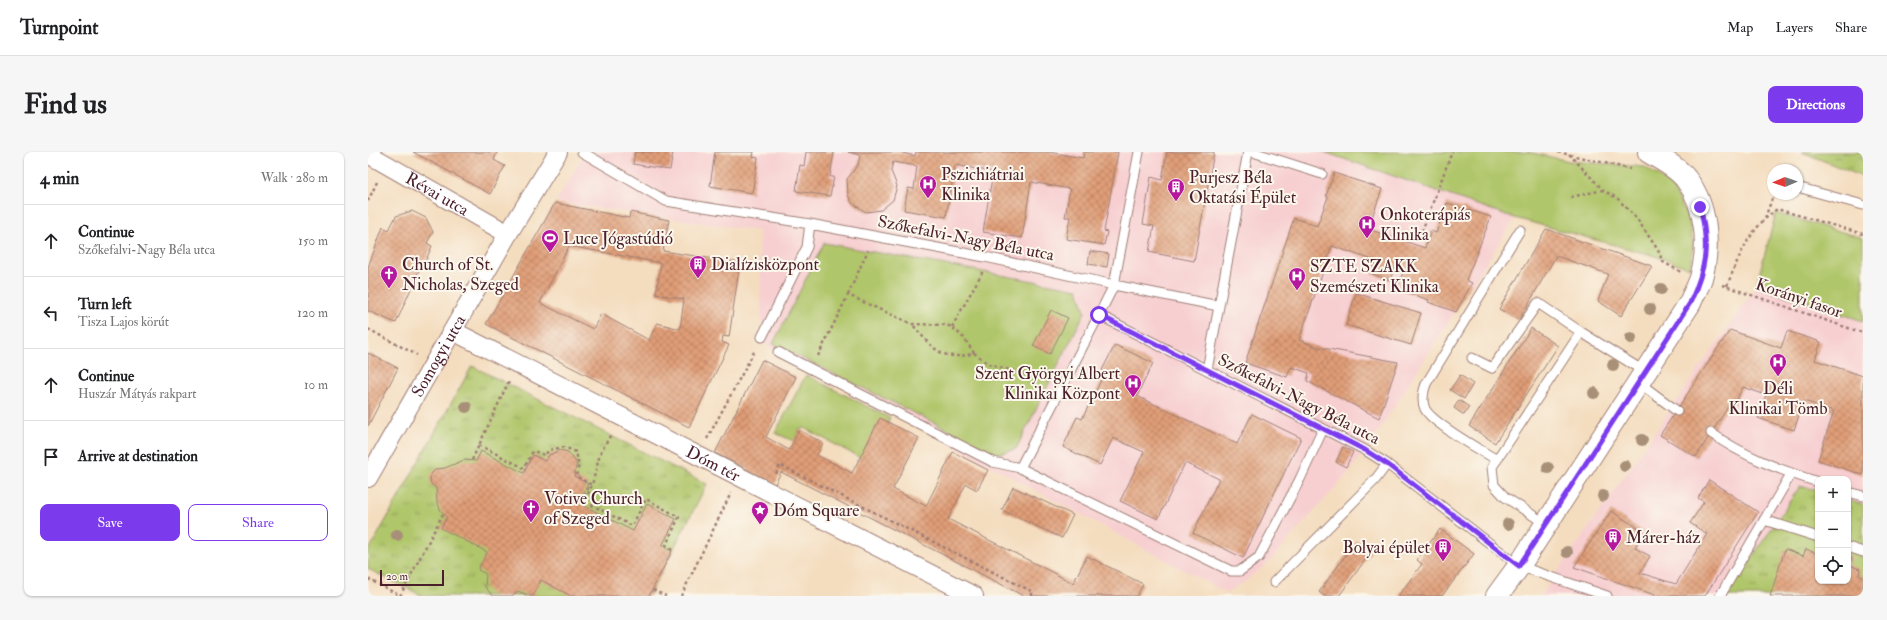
<!DOCTYPE html>
<meta charset="utf-8">
<style>
body{margin:0;font-family:"IM FELL Double Pica",serif;background:#f6f6f6;color:#202124}
.controls{position:absolute;right:12px;bottom:12px;display:grid;overflow:hidden;border-radius:8px;box-shadow:0 1px 3px #0004}
.controls button{width:36px;height:36px;display:grid;place-items:center;padding:0;border:0;border-bottom:1px solid #e0e0e0;background:#fff;color:#202124;font:20px sans-serif}
.compass{position:absolute;left:1399px;top:12px;width:36px;height:36px;border-radius:50%;background:#fff;box-shadow:0 1px 3px #0004;rotate:268deg}
.scale{position:absolute;left:12px;bottom:10px;width:64px;box-sizing:border-box;padding-left:4px;border:2px solid #4a1f2b;border-top:0;font-size:11px;line-height:14px;white-space:nowrap;color:#4a1f2b;-webkit-text-stroke:3px #fbf7ec;paint-order:stroke}
.stop{position:absolute;width:12px;height:12px;margin:-9px;border:3px solid #7c3aed;border-radius:50%;background:#fff}
.stop.end{background:#7c3aed;border-color:#fff;box-shadow:0 1px 4px #0008}
.list{margin:0;padding:0;list-style:none}
h2{display:flex;justify-content:space-between;align-items:center;height:52px;margin:0;padding:0 16px;font-size:17px}
h2 small{font-size:13px;font-weight:400;color:#757577}
.list li{display:grid;grid-template-columns:26px 1fr auto;gap:12px;align-items:center;box-sizing:border-box;height:72px;padding:0 16px;border-top:1px solid #e0e0e0}
.list b{display:block;font-size:15px;white-space:nowrap}
.list p{margin:0;font-size:13px;white-space:nowrap;color:#757577}
.list em{font-size:13px;font-style:normal;color:#757577}
.actions{display:flex;gap:8px;padding:12px 16px}
.actions a{flex:1;padding:9px 0;border:1px solid #7c3aed;border-radius:8px;text-align:center;font-size:14px;color:#7c3aed}
.actions .main{background:#7c3aed;color:#fff}
.icon{flex:none;width:22px;height:22px;fill:none;stroke:currentColor;stroke-width:2;stroke-linecap:round;stroke-linejoin:round}
.map{position:relative;flex:none;width:1495px;height:444px;overflow:hidden;border-radius:8px}
header{display:flex;align-items:center;gap:24px;box-sizing:border-box;height:56px;padding:0 20px;background:#fff;border-bottom:1px solid #e0e0e0}
header strong{font-size:19px}
nav{display:flex;gap:22px;margin-inline-start:auto;font-size:14px}
.intro{display:flex;align-items:center;justify-content:space-between;box-sizing:border-box;height:96px;padding:0 24px}
h1{margin:0;font-size:28px}
.button{padding:10px 18px;border-radius:8px;background:#7c3aed;color:#fff;font-size:14px;font-weight:700}
main{display:flex;gap:24px;padding:0 24px}
aside{flex:1;background:#fff;border-radius:8px;box-shadow:0 1px 3px #0004}
.map>svg:first-child{display:block}
.built{fill:#f7cfd1;fill-rule:evenodd}
.grass{fill:url(#grass-tufts);stroke:#7d724b}
.green{fill:#b0c66b;stroke:#7d724b}
.building{fill:url(#building-cross-hatch);fill-rule:evenodd}
.lines{fill:none;stroke-linecap:round;stroke-linejoin:round}
.service-casing{stroke:#9f7e75;stroke-width:11}
.minor-casing{stroke:#9f7e75;stroke-width:20}
.tertiary-casing{stroke:#9f7e75;stroke-width:24}
.path{stroke:#9f7e75;stroke-width:2.5;stroke-dasharray:3 3;stroke-linecap:butt}
.service{stroke:#fff;stroke-width:9}
.minor{stroke:#fff;stroke-width:18}
.tertiary{stroke:#fff;stroke-width:22}
.tree{fill:#a89078}
.route{stroke:#7c3aed;stroke-width:5}
.labels{text-anchor:middle;dominant-baseline:central;stroke-width:4;stroke-linejoin:round;paint-order:stroke}
.poi-label{font-size:17px;fill:#4a1f2b;stroke:#fbf7ec;text-anchor:start}
.street-label{font-size:17px;fill:#4a1f2b;stroke:#fbf7ec}
</style>
<header>
<strong>Turnpoint</strong>
<nav><a>Map</a><a>Layers</a><a>Share</a></nav>
</header>
<div class="intro"><h1>Find us</h1><a class="button">Directions</a></div>
<main>
<aside>
<h2>4 min<small>Walk · 280 m</small></h2>
<ul class="list">
<li><svg class="icon" aria-label="ahead" viewBox="0 0 24 24"><path d="M12 20V5M6 11l6-6 6 6"/></svg><div><b>Continue</b><p>Szőkefalvi-Nagy Béla utca</p></div><em>150 m</em></li>
<li><svg class="icon" aria-label="left" viewBox="0 0 24 24"><path d="M17 20v-9H6M10 6l-5 5 5 5"/></svg><div><b>Turn left</b><p>Tisza Lajos körút</p></div><em>120 m</em></li>
<li><svg class="icon" aria-label="ahead" viewBox="0 0 24 24"><path d="M12 20V5M6 11l6-6 6 6"/></svg><div><b>Continue</b><p>Huszár Mátyás rakpart</p></div><em>10 m</em></li>
<li><svg class="icon" aria-label="arrive" viewBox="0 0 24 24"><path d="M6 21V4h12l-3 4 3 4H6"/></svg><div><b>Arrive at destination</b></div></li>
</ul>
<div class="actions"><a class="main">Save</a><a>Share</a></div>
</aside>
<div class="map">
<svg width="1495" height="444" viewBox="0 0 1495 444">
<defs>
<pattern id="grass-tufts" width="24" height="20" patternUnits="userSpaceOnUse"><rect width="24" height="20" fill="#b0c66b"/><path d="M3 7l-1-3M5 7V3M7 7l1-3M15 17l-1-3M17 17v-4M19 17l1-3" fill="none" stroke="#91a058"/></pattern>
<pattern id="building-cross-hatch" width="8" height="8" patternUnits="userSpaceOnUse"><rect width="8" height="8" fill="#e09e77"/><path d="M0 0l8 8M0 8l8-8" fill="none" stroke="#b88062"/></pattern>
</defs>
<rect width="100%" height="100%" fill="#fbf7ec"/>
<filter id="ink" filterUnits="userSpaceOnUse"><feTurbulence type="fractalNoise" baseFrequency=".025" numOctaves="2"/><feDisplacementMap in="SourceGraphic" scale="8" xChannelSelector="R" yChannelSelector="G"/><feConvolveMatrix kernelMatrix="1 2 1 2 8 2 1 2 1" color-interpolation-filters="sRGB"/></filter>
<filter id="wash" filterUnits="userSpaceOnUse"><feTurbulence type="fractalNoise" baseFrequency=".012" numOctaves="4" result="noise"/><feDisplacementMap in="SourceGraphic" scale="16" xChannelSelector="R" yChannelSelector="G"/><feGaussianBlur stdDeviation="0.9" result="paint"/><feColorMatrix in="noise" values="0 0 0 0 0 0 0 0 0 0 0 0 0 0 0 0 0 1.4 0 .05"/><feComposite in="paint" operator="in"/></filter>
<g filter="url(#wash)">
<rect width="100%" height="100%" fill="#f4ddbf"/>
<!-- built -->
<path class="built" d="M217 0H956L1147 66 1013 275 982 319 901 410 880 427 859 441 394 191 391 79 188 50Z
M1413 99 1495 122V444H1173ZM1450 327H1480V429H1450Z"/>
<!-- grass -->
<path class="grass" d="M1434 0H1495V25Z
M104 214 339 332 281 444H55L0 417V400Z
M1432 334 1450 339V429H1480V348L1495 353V444H1358Z"/>
<!-- green -->
<path class="green" d="M956 0H1160L1201 9 1277 15 1303 33 1321 68 1325 93 1322 116 1287 104 1147 66Z
M1408 61 1495 86V169L1388 134Z
M456 91 710 137 717 160 648 297 630 302 405 192Z
M438 223 522 266 500 310 436 276 431 278 426 289 407 281Z"/>
<g id="blocks">
<!-- building -->
<path class="building" d="M45 0H129L126 8 137 14 122 42Z
M267 0H305L302 18 265 12Z
M347 0H386L385 5 390 6 384 41 342 34Z
M438 0H466L462 25H466L462 44 428 39 432 13 436 14Z
M480 0H531L547 4 548 0H681L715 6 716 0H750L736 79 739 80 736 93 698 87 702 65H697L702 37 663 30 654 86 615 80 625 20 587 13 578 65 536 58 540 36 546 37 549 14 525 10 523 19 529 34 525 48 513 58 498 60 484 51 480 43 479 27 490 13 492 3Z
M799 0H846L826 109 781 100 786 74 775 72 783 25 794 28Z
M966 21 1014 37 1000 77 1057 96 1063 79 1068 81 1079 51 1123 65 1098 128 1104 131 1088 160 1060 150 1061 148 1029 137 1035 120 1026 117 1022 128 1004 122 1008 109 964 94 931 188 950 195 1030 210 1011 266 939 229 941 221 923 215 919 225 877 211 926 66 949 74 960 45 958 44Z
M187 51 261 66 262 60 301 68 295 99 372 111 361 185 355 184 354 190 361 193 321 275 118 172ZM201 94 293 111 288 142 316 147 312 177 289 171 281 188 233 162 225 177 172 151Z
M44 59 58 66 65 80 59 91 64 94 57 110 55 109 28 171 0 159V115L15 75 21 78 28 64Z
M1178 77 1284 114 1253 164 1230 149 1240 122 1188 104 1151 168 1131 157Z
M722 99 741 102 739 115 720 112Z
M988 141 1053 161 1043 193 978 173Z
M683 158 700 166 682 202 665 194Z
M1163 176 1190 194 1127 291 1101 274Z
M1362 178 1413 196 1419 179 1453 190 1447 208 1495 224V323L1450 308 1466 259 1436 249 1426 278 1390 266 1398 243 1375 235 1367 251 1363 250 1328 305 1292 283Z
M747 193 785 211 769 244 869 292 884 262 933 286 875 406 825 381 851 327 817 311 790 367 752 349 776 300 745 286 732 313 695 295 709 265 714 267 737 220 734 218Z
M0 201 30 216 0 274Z
M394 208 428 225 398 285 421 298 431 278 455 291 449 303 484 321 512 266 551 286 525 337 558 354 585 300 620 318 609 338 598 332 580 367 705 431 719 404 775 432 769 444H656L413 320 407 332 347 301Z
M1092 223 1105 232 1096 247 1082 238Z
M1091 248 1101 255 1096 263 1086 256Z
M975 295 985 300 978 315 968 310Z
M193 298 200 300 209 311 206 324 220 332 211 350 215 353 265 379 279 352 308 367 294 394 304 399 281 444H203L173 428 165 444H161L150 439 144 444H125L117 435 118 422 110 418 119 400 73 376 79 365 73 359 69 350 68 336 63 332 62 327 63 322 68 317 77 316 96 308 108 309 113 299 156 321 165 303 177 309 181 303Z
M1341 328 1390 360 1337 444H1290L1206 415 1243 359 1275 379 1267 396 1282 404 1272 421 1308 432 1339 382 1322 371 1336 350 1330 346Z
M645 335 705 363 694 386 634 358Z
M1072 377 1106 402 1074 444H1030L1054 412 1049 408Z
M988 389 1003 400 971 444H956L951 440Z
M1450 395V429H1480V405L1484 406 1481 413 1492 417 1491 423 1495 425V444H1402L1417 397 1435 404 1438 397 1448 401Z"/>
</g>
</g>
<g filter="url(#ink)">
<use href="#blocks" fill-opacity="0" stroke="#9f7e75" stroke-width="1"/>
<g class="lines">
<defs>
<path id="service" d="M214 0 298 49 442 72 617 105 746 133 731 163 997 298 1019 312 1151 414 1239 444
M771 0 746 133 851 154
M885 0 954 22
M1429 35 1495 53
M1213 180 1277 220
M394 185 439 95 442 72
M410 200 625 310 652 316 731 163
M1104 206 1124 216 1170 151 1213 180 1124 315 1126 333 1137 345 1178 372
M839 218 880 0
M1270 230 1309 259
M1343 281C1375 304 1412 318 1450 330
M1129 308C1113 298 1065 272 1057 257 1053 248 1055 240 1058 232L1152 78
M652 316 863 419H872L891 405 932 327 955 277
M1480 340 1495 344
M1396 368 1450 385
M1480 395 1495 400
M906 430 1007 328 1019 312
M1352 444 1423 322"/>
<g id="minor">
<path id="s1" d="M0 2 140 82"/>
<path id="s2" d="M85 179 606 444"/>
<path id="s3" d="M0 326 140 82 190 0"/>
</g>
<path id="tertiary" d="M1129 444 1151 414 1322 151C1325 143 1330 135 1333 126 1342 95 1339 53 1318 27 1309 15 1294 8 1281 0"/>
</defs>
<!-- service casing -->
<use href="#service" class="service-casing"/>
<!-- minor casing -->
<use href="#minor" class="minor-casing"/>
<!-- tertiary casing -->
<use href="#tertiary" class="tertiary-casing"/>
<!-- path -->
<path class="path" d="M1190 0 1262 17
M1201 2 1235 38 1250 47 1269 67 1290 98 1295 110 1313 120
M1203 45 1235 38
M0 49 9 30
M1397 66 1405 44 1419 47
M1054 79 1084 0
M1354 133 1495 181
M1359 134C1371 104 1381 77 1409 57L1495 82
M480 143 500 98
M584 175 615 119
M0 177 49 203
M606 201 621 212 680 229
M450 204 480 143 544 172 578 173 584 175 596 186 606 201C573 211 564 195 544 172
M339 287 387 198
M111 293 156 316 165 299 177 303 181 298 196 295 208 300 211 313 208 324 222 332 214 348 264 374 278 347 311 365 298 393 305 398
M104 308 141 229
M408 322 412 313 665 440 663 444
M215 353 224 333 232 302 243 282
M0 427 33 444
M285 438 298 444
M32 444 75 362
M313 444 363 341"/>
<!-- service -->
<use href="#service" class="service"/>
<!-- minor -->
<use href="#minor" class="minor"/>
<!-- tertiary -->
<use href="#tertiary" class="tertiary"/>
</g>
<!-- trees -->
<g class="tree">
<circle cx="1293" cy="137" r="6"/>
<circle cx="1282" cy="157" r="6"/>
<circle cx="1263" cy="186" r="6"/>
<circle cx="1245" cy="213" r="6"/>
<circle cx="1226" cy="241" r="6"/>
<circle cx="98" cy="255" r="6"/>
<circle cx="1274" cy="288" r="6"/>
<circle cx="1257" cy="314" r="6"/>
<circle cx="1180" cy="316" r="6"/>
<circle cx="1235" cy="344" r="6"/>
<circle cx="1140" cy="372" r="6"/>
<circle cx="29" cy="383" r="6"/>
<circle cx="1199" cy="400" r="6"/>
</g>
</g>
<g class="lines" filter="url(#ink)">
<!-- route -->
<path class="route" d="M731 163 997 298 1019 312 1151 414 1322 151C1338 116 1342 94 1332 55"/>
</g>
<!-- icons -->
<defs>
<symbol id="hospital-pin" viewBox="-11 -11 22 30"><path d="M0 17L-7.5 6A9.5 9.5 0 1 1 7.5 6Z" fill="#b5179e" stroke="#fbf7ec"/><path d="M-5-5h3v3.5h4V-5h3V5h-3V1.5h-4V5h-3Z" fill="#fff"/></symbol>
<symbol id="building-pin" viewBox="-11 -11 22 30"><path d="M0 17L-7.5 6A9.5 9.5 0 1 1 7.5 6Z" fill="#b5179e" stroke="#fbf7ec"/><path d="M-4-6H4V6H1V3H-1V6H-4ZM-2.5-4.3h1.7v1.8h-1.7ZM.8-4.3h1.7v1.8H.8ZM-2.5-1h1.7V.8h-1.7ZM.8-1h1.7V.8H.8Z" fill="#fff"/></symbol>
<symbol id="stadium-pin" viewBox="-11 -11 22 30"><path d="M0 17L-7.5 6A9.5 9.5 0 1 1 7.5 6Z" fill="#b5179e" stroke="#fbf7ec"/><path d="M0-5a6.5 5 0 1 0 0 10a6.5 5 0 1 0 0-10ZM-3.5-1.8h7v3.6h-7Z" fill="#fff"/></symbol>
<symbol id="church-pin" viewBox="-11 -11 22 30"><path d="M0 17L-7.5 6A9.5 9.5 0 1 1 7.5 6Z" fill="#b5179e" stroke="#fbf7ec"/><path d="M-1.2-6h2.4v3.5h3.3v2.4h-3.3V6h-2.4V-.1h-3.3v-2.4h3.3Z" fill="#fff"/></symbol>
<symbol id="sight-pin" viewBox="-11 -11 22 30"><path d="M0 17L-7.5 6A9.5 9.5 0 1 1 7.5 6Z" fill="#b5179e" stroke="#fbf7ec"/><path d="M0-6L1.8-2.2L6-1.7L2.9 1.2L3.7 5.4L0 3.3L-3.7 5.4L-2.9 1.2L-6-1.7L-1.8-2.2Z" fill="#fff"/></symbol>
</defs>
<g fill-rule="evenodd">
<use href="#hospital-pin" x="550" y="22" width="20" height="27"/>
<use href="#building-pin" x="798" y="25" width="20" height="27"/>
<use href="#hospital-pin" x="989" y="62" width="20" height="27"/>
<use href="#stadium-pin" x="172" y="76" width="20" height="27"/>
<use href="#building-pin" x="320" y="102" width="20" height="27"/>
<use href="#church-pin" x="11" y="112" width="20" height="27"/>
<use href="#hospital-pin" x="919" y="114" width="20" height="27"/>
<use href="#hospital-pin" x="1400" y="200" width="20" height="27"/>
<use href="#hospital-pin" x="755" y="221" width="20" height="27"/>
<use href="#church-pin" x="153" y="346" width="20" height="27"/>
<use href="#sight-pin" x="382" y="348" width="20" height="27"/>
<use href="#building-pin" x="1235" y="375" width="20" height="27"/>
<use href="#building-pin" x="1065" y="385" width="20" height="27"/>
</g>
<g class="labels">
<!-- poi labels -->
<g class="poi-label">
<text x="573" y="22">Pszichiátriai<tspan x="573" dy="20">Klinika</tspan></text>
<text x="821" y="25">Purjesz Béla<tspan x="821" dy="20">Oktatási Épület</tspan></text>
<text x="1012" y="62">Onkoterápiás<tspan x="1012" dy="20">Klinika</tspan></text>
<text x="195" y="86">Luce Jógastúdió</text>
<text x="34" y="112">Church of St.<tspan x="34" dy="20">Nicholas, Szeged</tspan></text>
<text x="343" y="112">Dialízisközpont</text>
<text x="942" y="114">SZTE SZAKK<tspan x="942" dy="20">Szemészeti Klinika</tspan></text>
<text x="752" y="221" text-anchor="end">Szent Györgyi Albert<tspan x="752" dy="20">Klinikai Központ</tspan></text>
<text x="1410" y="236" text-anchor="middle">Déli<tspan x="1410" dy="20">Klinikai Tömb</tspan></text>
<text x="176" y="346">Votive Church<tspan x="176" dy="20">of Szeged</tspan></text>
<text x="405" y="358">Dóm Square</text>
<text x="1258" y="385">Márer-ház</text>
<text x="1062" y="395" text-anchor="end">Bolyai épület</text>
</g>
<!-- street labels -->
<g class="street-label">
<text stroke="none"><textPath href="#s1" startOffset="80">Révai utca</textPath></text>
<text transform="translate(598 86) rotate(11)">Szőkefalvi-Nagy Béla utca</text>
<text transform="translate(1431 146) rotate(19)">Korányi fasor</text>
<text stroke="none"><textPath href="#s3" startOffset="141">Somogyi utca</textPath></text>
<text transform="translate(931 247) rotate(27)">Szőkefalvi-Nagy Béla utca</text>
<text stroke="none"><textPath href="#s2" startOffset="292">Dóm tér</textPath></text>
</g>
</g>
</svg>
<div class="controls">
<button>+</button>
<button>−</button>
<button><svg class="icon" aria-label="locate" viewBox="0 0 24 24"><circle cx="12" cy="12" r="6"/><path d="M12 2v4M12 18v4M2 12h4M18 12h4"/></svg></button>
</div>
<svg class="compass" viewBox="-18 -18 36 36"><path d="M0-13l5 13h-10z" fill="#e53935"/><path d="M0 13l5-13h-10z" fill="#757577"/></svg>
<div class="scale">20 m</div>
<div class="stop" style="left:731px;top:163px"></div>
<div class="stop end" style="left:1332px;top:55px"></div>
</div>
</main>
